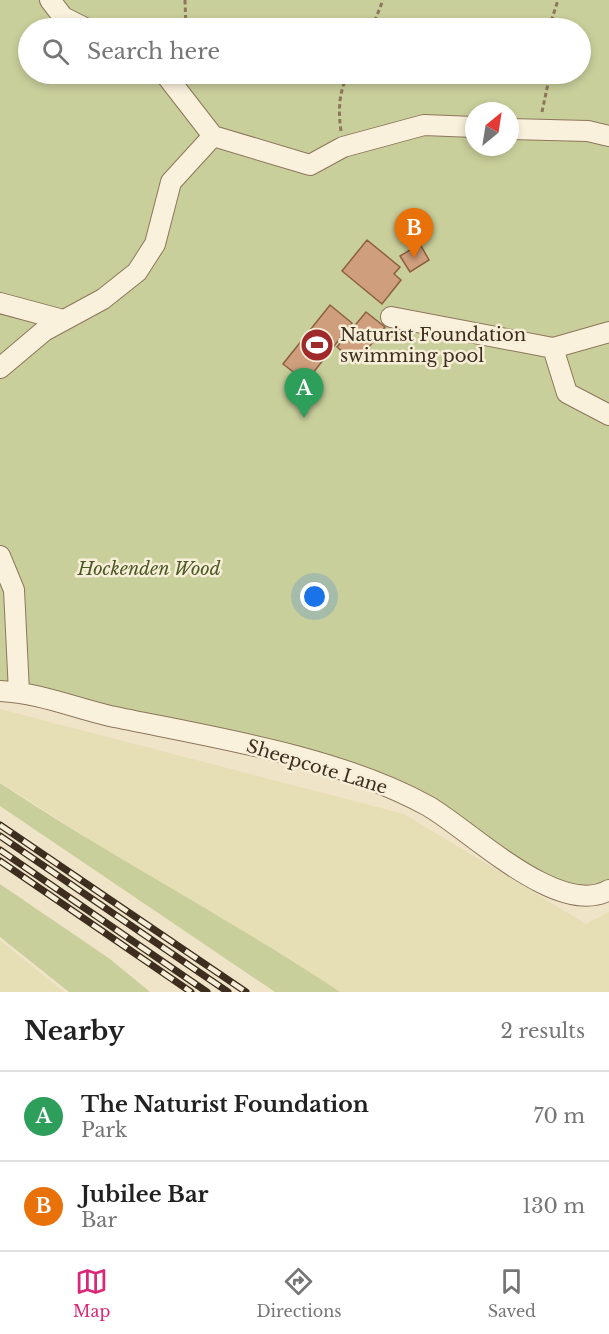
<!DOCTYPE html>
<style>
body{margin:0;font-family:"Libre Baskerville",serif;background:#f6f6f6;color:#222}
.compass{position:absolute;left:465px;top:102px;width:54px;height:54px;border-radius:50%;background:#fff;box-shadow:0 3px 9px #0003;rotate:30deg}
.you{position:absolute;left:315px;top:597px;width:21px;height:21px;margin:-15px;border:4px solid #fff;border-radius:50%;background:#1a73e8;box-shadow:0 0 0 9px #1a73e833}
.badge{display:grid;place-items:center;width:39px;height:39px;border-radius:50%;background:#db2777;color:#fff;font-size:20px;font-weight:700}
.pin{position:absolute;translate:-50% -50px;filter:drop-shadow(0 2px 3px #0008)}
.pin::after{content:'';position:absolute;top:32px;width:21px;height:18px;background:inherit;clip-path:polygon(0 0,100% 0,50% 100%)}
.list{margin:0;padding:0;list-style:none}
h2{display:flex;justify-content:space-between;align-items:center;height:78px;margin:0;padding:0 24px;font-size:26px}
h2 small{font-size:20px;font-weight:400;color:#767676}
.list li{display:grid;grid-template-columns:39px 1fr auto;gap:18px;align-items:center;box-sizing:border-box;height:90px;padding:0 24px;border-top:2px solid #e0e0e0}
.list b{display:block;font-size:22px;white-space:nowrap}
.list p{margin:0;font-size:20px;white-space:nowrap;color:#767676}
.list em{font-size:20px;font-style:normal;color:#767676}
.icon{flex:none;width:33px;height:33px;fill:none;stroke:currentColor;stroke-width:2;stroke-linecap:round;stroke-linejoin:round}
.map{position:relative;flex:none;width:609px;height:992px;overflow:hidden}
.search{position:absolute;background:#fff;box-shadow:0 3px 9px #0003;left:18px;right:18px;top:18px;height:66px;display:flex;align-items:center;gap:15px;box-sizing:border-box;padding:0 21px;border-radius:33px;color:#767676;font-size:22px}
.sheet{height:258px;background:#fff}
nav{display:flex;justify-content:space-around;align-items:center;box-sizing:border-box;height:84px;border-top:2px solid #e0e0e0;background:#fff;font-size:16px;color:#767676}
nav a{display:grid;justify-items:center;gap:3px}
nav .on{color:#db2777}
.map>svg:first-child{display:block}
.farmland{fill:#e6deb5}
.green{fill:#c9cf9b;fill-rule:evenodd}
.building{fill:#cf9f7d;stroke:#8d5f41;stroke-width:1.5}
.lines{fill:none;stroke-linecap:round;stroke-linejoin:round}
.minor-casing{stroke:#8d765c;stroke-width:22}
.path{stroke:#8d765c;stroke-width:3;stroke-dasharray:4.5 3;stroke-linecap:butt}
.minor{stroke:#faf1dc;stroke-width:20}
.rail-casing{stroke:#3d2e20;stroke-width:7}
.rail{stroke:#f7eed8;stroke-width:4.5;stroke-dasharray:14;stroke-linecap:butt}
.labels{text-anchor:middle;dominant-baseline:central;stroke-width:5;stroke-linejoin:round;paint-order:stroke}
.poi-label{font-size:18px;fill:#3d2e20;stroke:#f7eed8;text-anchor:start}
.park-label{font-size:18px;font-style:italic;fill:#4d5a26;stroke:#f7eed8}
.street-label{font-size:18px;fill:#3d2e20;stroke:#f7eed8}
</style>
<div class="map">
<svg width="609" height="992" viewBox="0 0 609 992">
<rect width="100%" height="100%" fill="#f0e4c8"/>
<!-- farmland -->
<path class="farmland" d="M0 709 404 814 586 924 609 912V992H328L0 782Z
M0 940 64 992H0Z"/>
<!-- green -->
<path class="green" d="M0 0H609V887L574 893 390 787 0 690ZM28 28H580V74H28ZM474 111H510V147H474Z
M0 783C111 857 229 918 340 992H275L0 806Z
M0 884 110 959 150 992H69L0 937Z"/>
<!-- building -->
<path class="building" d="M367 240 400 267 394 274 401 280 382 304 342 271Z
M420 244 429 260 410 272 400 256Z
M330 305 352 323 306 382 283 364Z
M366 312 385 327 356 363 337 347Z"/>
<g class="lines">
<defs>
<path id="minor" d="M50 0 63 17 85 28
M165 74 213 136 310 165 343 147 424 125 474 127
M510 129 588 131 609 136
M0 303 63 320
M391 317 553 348 609 332
M553 348 567 393 609 415
M0 368 44 331 103 299 137 272 155 244 171 182 213 136
M0 556 14 590 19 692
M0 691C39 693 72 707 110 716 211 737 338 756 428 806 470 830 559 919 609 890"/>
</defs>
<!-- minor casing -->
<use href="#minor" class="minor-casing"/>
<!-- path -->
<path class="path" d="M185 0 186 28
M372 28 383 0
M549 28 558 0
M542 112 550 74
M341 131C338 110 339 92 348 74"/>
<!-- minor -->
<use href="#minor" class="minor"/>
<defs>
<path id="rail" d="M0 825 246 992
M0 836 228 992
M0 850 207 992
M0 861 191 992"/>
</defs>
<!-- rail casing -->
<use href="#rail" class="rail-casing"/>
<!-- rail -->
<use href="#rail" class="rail"/>
</g>
<!-- icons -->
<defs>
<symbol id="stadium-disc" viewBox="-11 -11 22 22"><circle r="9.5" fill="#9e2a2b" stroke="#f7eed8"/><path d="M0-5a6.5 5 0 1 0 0 10a6.5 5 0 1 0 0-10ZM-3.5-1.8h7v3.6h-7Z" fill="#fff"/></symbol>
</defs>
<g fill-rule="evenodd">
<use href="#stadium-disc" x="298" y="326" width="38" height="38"/>
</g>
<g class="labels">
<!-- poi labels -->
<g class="poi-label">
<text x="340" y="335">Naturist Foundation<tspan x="340" dy="21">swimming pool</tspan></text>
</g>
<!-- park labels -->
<g class="park-label">
<text x="149" y="569">Hockenden Wood</text>
</g>
<!-- street labels -->
<g class="street-label">
<text transform="translate(317 767) rotate(17)">Sheepcote Lane</text>
</g>
</g>
</svg>
<svg class="compass" viewBox="-18 -18 36 36"><path d="M0-13l5 13h-10z" fill="#e53935"/><path d="M0 13l5-13h-10z" fill="#767676"/></svg>
<div class="you"></div>
<div class="pin badge" style="left:304px;top:418px;background:#2e9e5b">A</div>
<div class="pin badge" style="left:414px;top:258px;background:#e8710a">B</div>
<div class="search"><svg class="icon" aria-label="search" viewBox="0 0 24 24"><circle cx="10" cy="10" r="6"/><path d="M15 15l6 6"/></svg>Search here</div>
</div>
<section class="sheet">
<h2>Nearby<small>2 results</small></h2>
<ul class="list">
<li><span class="badge" style="background:#2e9e5b">A</span><div><b>The Naturist Foundation</b><p>Park</p></div><em>70 m</em></li>
<li><span class="badge" style="background:#e8710a">B</span><div><b>Jubilee Bar</b><p>Bar</p></div><em>130 m</em></li>
</ul>
</section>
<nav>
<a class="on"><svg class="icon" aria-label="map" viewBox="0 0 24 24"><path d="M3 6l6-2 6 2 6-2v14l-6 2-6-2-6 2zM9 4v14M15 6v14"/></svg>Map</a>
<a><svg class="icon" aria-label="directions" viewBox="0 0 24 24"><path d="M12 3l9 9-9 9-9-9zM9 14v-3h6M13 9l2 2-2 2"/></svg>Directions</a>
<a><svg class="icon" aria-label="saved" viewBox="0 0 24 24"><path d="M7 4h10v16l-5-4-5 4z"/></svg>Saved</a>
</nav>
